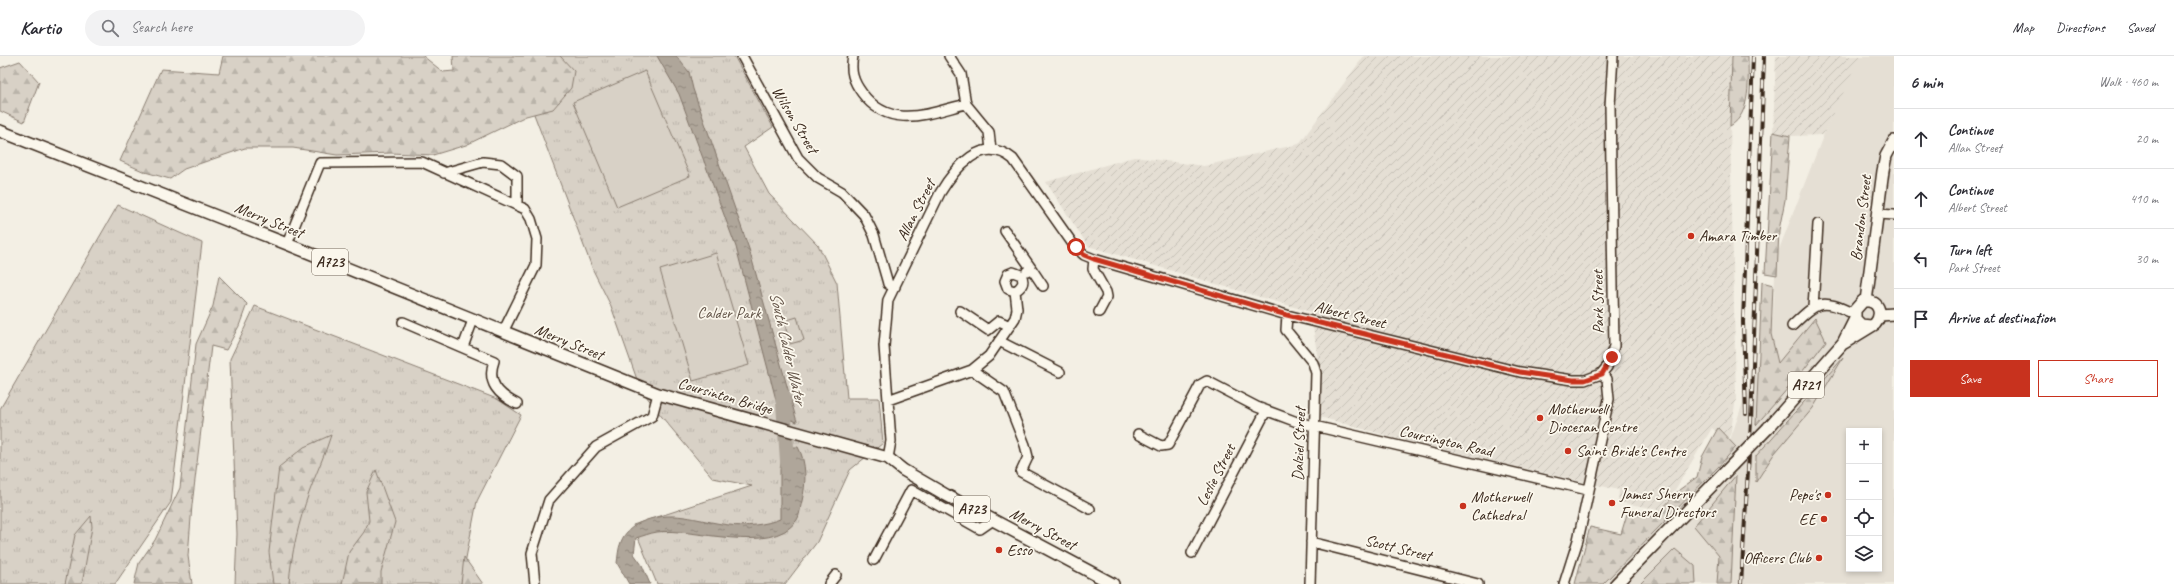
<!DOCTYPE html>
<meta charset="utf-8">
<style>
body{margin:0;font-family:Caveat,sans-serif;background:#f2f2f3;color:#2b2b33}
.controls{position:absolute;right:12px;bottom:12px;display:grid;overflow:hidden;border-radius:0px;box-shadow:0 2px 6px #0003}
.controls button{width:36px;height:36px;display:grid;place-items:center;padding:0;border:0;border-bottom:1px solid #e1e1e2;background:#fff;color:#2b2b33;font:20px sans-serif}
.stop{position:absolute;width:12px;height:12px;margin:-9px;border:3px solid #c8321e;border-radius:50%;background:#fff}
.stop.end{background:#c8321e;border-color:#fff;box-shadow:0 1px 4px #0008}
.list{margin:0;padding:0;list-style:none}
h2{display:flex;justify-content:space-between;align-items:center;height:52px;margin:0;padding:0 16px;font-size:17px}
h2 small{font-size:13px;font-weight:400;color:#7c7c81}
.list li{display:grid;grid-template-columns:26px 1fr auto;gap:12px;align-items:center;box-sizing:border-box;height:60px;padding:0 16px;border-top:1px solid #e1e1e2}
.list b{display:block;font-size:15px;white-space:nowrap}
.list p{margin:0;font-size:13px;white-space:nowrap;color:#7c7c81}
.list em{font-size:13px;font-style:normal;color:#7c7c81}
.actions{display:flex;gap:8px;padding:12px 16px}
.actions a{flex:1;padding:9px 0;border:1px solid #c8321e;border-radius:0px;text-align:center;font-size:14px;color:#c8321e}
.actions .main{background:#c8321e;color:#fff}
.icon{flex:none;width:22px;height:22px;fill:none;stroke:currentColor;stroke-width:2;stroke-linecap:round;stroke-linejoin:round}
.map{position:relative;flex:none;width:1894px;height:528px;overflow:hidden}
header{display:flex;align-items:center;gap:24px;box-sizing:border-box;height:56px;padding:0 20px;background:#fff;border-bottom:1px solid #e1e1e2}
header strong{font-size:19px}
nav{display:flex;gap:22px;margin-inline-start:auto;font-size:14px}
.search{width:280px;height:36px;background:#f2f2f3;display:flex;align-items:center;gap:10px;box-sizing:border-box;padding:0 14px;border-radius:22px;color:#7c7c81;font-size:15px}
main{display:flex}
aside{flex:1;background:#fff}
.map>svg:first-child{display:block}
.built{fill:#e5dfd4;fill-rule:evenodd}
.industrial{fill:url(#industrial-furrows)}
.grass{fill:url(#grass-tufts);stroke:#8a7e72}
.forest{fill:url(#forest-firs);stroke:#8a7e72}
.pitch{fill:#d8d1c6;stroke:#8a7e72}
.water{fill:url(#water-ripples);stroke:#817468}
.lines{fill:none;stroke-linecap:round;stroke-linejoin:round}
.river{stroke:#afa69a;stroke-width:15}
.minor-casing{stroke:#3b2a1e;stroke-width:12}
.major-casing{stroke:#3b2a1e;stroke-width:14}
.minor{stroke:#fbf7ec;stroke-width:9}
.major{stroke:#fbf7ec;stroke-width:11}
.rail-casing{stroke:#3b2a1e;stroke-width:4}
.rail{stroke:#fbf7ec;stroke-width:2.5;stroke-dasharray:8;stroke-linecap:butt}
.major-bridge-casing{stroke:#3b2a1e;stroke-width:14;stroke-linecap:butt}
.major-bridge{stroke:#fbf7ec;stroke-width:11}
.route{stroke:#c8321e;stroke-width:5}
.poi-dot{fill:#c8321e;stroke:#fbf7ec;stroke-width:1.5}
.labels{text-anchor:middle;dominant-baseline:central;stroke-width:3.5;stroke-linejoin:round;paint-order:stroke}
.shield{fill:#fbf7ec;stroke:#75685c;stroke-width:1}
.shield-label{font-size:15px;font-weight:bold;fill:#3b2a1e}
.street-label{font-size:16px;fill:#3b2a1e;stroke:#fbf7ec}
.poi-label{font-size:16px;fill:#3b2a1e;stroke:#fbf7ec;text-anchor:start}
.park-label{font-size:16px;fill:#625448;stroke:#fbf7ec}
.water-label{font-size:17px;font-style:italic;fill:#645549;stroke:#fbf7ec}
</style>
<header>
<strong>Kartio</strong>
<div class="search"><svg class="icon" aria-label="search" viewBox="0 0 24 24"><circle cx="10" cy="10" r="6"/><path d="M15 15l6 6"/></svg>Search here</div>
<nav><a>Map</a><a>Directions</a><a>Saved</a></nav>
</header>
<main>
<div class="map">
<svg width="1894" height="528" viewBox="0 0 1894 528">
<defs>
<pattern id="industrial-furrows" width="10" height="10" patternUnits="userSpaceOnUse"><rect width="10" height="10" fill="#e5dfd4"/><path d="M-1 1l2-2M0 10L10 0M9 11l2-2" fill="none" stroke="#c5c0b6"/></pattern>
<pattern id="grass-tufts" width="24" height="20" patternUnits="userSpaceOnUse"><rect width="24" height="20" fill="#d8d1c6"/><path d="M3 7l-1-3M5 7V3M7 7l1-3M15 17l-1-3M17 17v-4M19 17l1-3" fill="none" stroke="#bab4aa"/></pattern>
<pattern id="forest-firs" width="22" height="20" patternUnits="userSpaceOnUse"><rect width="22" height="20" fill="#d8d1c6"/><path d="M5 1l3.5 6h-7zM16 11l3.5 6h-7z" fill="#bab4aa"/></pattern>
<pattern id="water-ripples" width="26" height="14" patternUnits="userSpaceOnUse"><rect width="26" height="14" fill="#afa69a"/><path d="M2 4q2-2 4 0t4 0M15 11q2-2 4 0t4 0" fill="none" stroke="#90877d"/></pattern>
</defs>
<rect width="100%" height="100%" fill="#f3efe4"/>
<filter id="ink" filterUnits="userSpaceOnUse"><feTurbulence type="fractalNoise" baseFrequency=".025" numOctaves="2"/><feDisplacementMap in="SourceGraphic" scale="8" xChannelSelector="R" yChannelSelector="G"/><feConvolveMatrix kernelMatrix="1 2 1 2 8 2 1 2 1" color-interpolation-filters="sRGB"/></filter>
<g filter="url(#ink)">
<!-- built -->
<path class="built" d="M1859 0H1894V528H1601L1729 387 1773 260 1776 201 1841 34ZM1849 375H1879V513H1849Z"/>
<!-- industrial -->
<path class="industrial" d="M1364 0H1732L1730 70 1736 342 1729 387 1712 372 1663 454 1618 446 1619 434 1410 386 1320 361 1319 312 1311 256 1088 190 1046 126 1134 101 1204 110 1299 88Z
M1776 0H1861L1823 79 1790 80 1773 76Z"/>
<!-- grass -->
<path class="grass" d="M512 0H734L773 71 744 91 769 138 818 189 837 227 847 342H879L883 387 850 414 817 486 785 528H657L633 469 752 430 713 422 662 361 640 332 611 250 593 214Z
M118 149 202 187 171 446 115 528H0V353Z
M255 250 497 343 521 359 477 445 461 528H235L237 478 230 303Z"/>
<!-- forest -->
<path class="forest" d="M223 0H423L443 16 454 15 453 0H560L574 15 571 32 553 53 526 60 466 89 433 99 391 97 337 99 293 92H245L184 113 170 123 145 116 120 105 161 13 219 17Z
M1732 0H1748C1748 21 1752 58 1730 70Z
M20 5 39 26 24 66 0 55V12Z
M1773 76 1790 80 1785 144 1779 174 1777 219 1765 217Z
M219 220 247 248 239 270 226 294 211 290 192 449 188 500 192 528H134L139 507 155 484 180 432 196 288 213 250Z
M1762 226 1773 229 1771 278 1778 307 1815 262 1826 285 1802 316 1756 369Z
M1843 302 1813 352 1774 398 1756 426V400Z
M1718 372 1736 391 1719 410 1603 528H1575L1590 471 1621 478 1627 458 1655 461 1679 434 1697 421 1702 401Z
M331 379C325 399 316 417 309 437 299 465 291 498 289 528H273L269 496 279 411 304 391Z
M376 414 395 466 381 516V528H342L349 496 364 476 369 465 366 436Z
M1736 419 1731 528H1717L1719 500 1694 470Z
M91 460 92 471 82 528H65L75 479Z
M1675 493 1695 510 1696 528H1640Z
M464 501 483 528H461Z"/>
<!-- pitch -->
<path class="pitch" d="M645 15 690 120 617 151 573 46Z
M716 197 749 309 693 325 660 214Z
M797 261 804 284 790 288 784 265Z"/>
<!-- water -->
<path class="water" d="M657 0H676L689 16 693 33 749 193 797 366 780 359 736 191 679 38Z
M783 391H798C807 407 806 427 802 445 800 451 800 461 796 465 771 500 692 471 657 476 650 477 643 480 636 482L634 498 642 509 650 528H629L617 507C618 501 618 493 621 486 624 477 632 471 639 467 672 452 696 465 729 469 746 471 765 469 780 463V414Z"/>
<g class="lines">
<!-- river -->
<path class="river" d="M783 340 788 412"/>
<defs>
<path id="minor" d="M742 0 798 102 818 122 842 136 864 159 874 179 887 224 888 228 895 231
M853 0C850 15 853 25 862 37 890 75 929 57 966 48
M949 0 961 18 966 48 989 76 991 94
M444 117 483 106 501 108 517 120V149
M1878 158 1894 159
M1005 175 1031 212
M287 188 320 107 422 106 525 153 531 163 537 183 536 209 503 276
M1094 203 1093 213 1106 236 1107 241 1099 256
M1027 215 1031 212 1043 230
M1813 252 1818 168
M960 255 988 274 999 265 1010 270
M1287 259 1286 274 1313 307 1316 317 1310 528
M403 266 494 305C486 327 499 339 517 348
M1792 270C1818 245 1821 242 1854 258
M999 285 1060 316
M463 291 473 264
M972 314 1004 336 1025 389 1028 401 1021 416 1090 453
M888 344 972 314 989 300 1015 262 1017 253 1015 235 1008 233 1005 225 1008 218 1013 216 1021 219C1025 226 1022 231 1015 235
M1138 378 1161 390 1168 389 1200 329 1207 325 1257 351 1297 366 1588 434
M888 402 891 385 884 290 888 244 940 137C955 112 982 78 1013 103L1075 191 1084 199 1094 203 1287 259 1520 316 1573 324H1585L1601 318
M1311 486 1478 528
M1192 497 1266 355
M874 504 911 434 980 473 993 464
M535 528 532 497 549 444 596 391 652 360 658 338
M829 528 836 519
M1564 528 1578 484 1609 343 1607 323 1601 318 1607 311 1614 290 1610 50 1613 0"/>
<path id="major" d="M0 75 287 188 658 338 888 402 903 414 946 439 1113 528
M1866 245 1883 115 1886 100 1894 85
M1880 259 1894 258
M1844 287 1875 268C1884 257 1878 243 1863 245L1855 254V263L1861 269 1871 270
M1768 372 1843 287 1855 263
M1616 528 1732 409"/>
</defs>
<!-- minor casing -->
<use href="#minor" class="minor-casing"/>
<!-- major casing -->
<use href="#major" class="major-casing"/>
<!-- minor -->
<use href="#minor" class="minor"/>
<!-- major -->
<use href="#major" class="major"/>
<defs>
<path id="rail" d="M1746 358 1743 266 1753 0
M1741 528 1751 366 1764 0"/>
</defs>
<!-- rail casing -->
<use href="#rail" class="rail-casing"/>
<!-- rail -->
<use href="#rail" class="rail"/>
<defs>
<path id="major-bridge" d="M1732 409 1768 372"/>
</defs>
<!-- major-bridge casing -->
<use href="#major-bridge" class="major-bridge-casing"/>
<!-- major-bridge -->
<use href="#major-bridge" class="major-bridge"/>
</g>
</g>
<g class="lines" filter="url(#ink)">
<!-- route -->
<path class="route" d="M1076 191 1084 199 1094 203 1287 259 1520 316 1573 324H1585L1602 318 1612 301"/>
</g>
<!-- markers -->
<g class="poi-dot">
<circle cx="1691" cy="180" r="4"/>
<circle cx="1540" cy="362" r="4"/>
<circle cx="1568" cy="395" r="4"/>
<circle cx="1828" cy="439" r="4"/>
<circle cx="1612" cy="447" r="4"/>
<circle cx="1463" cy="450" r="4"/>
<circle cx="1824" cy="463" r="4"/>
<circle cx="999" cy="494" r="4"/>
<circle cx="1819" cy="502" r="4"/>
</g>
<g class="labels">
<!-- shield labels -->
<g class="shield">
<rect x="312" y="193" width="36" height="26" rx="3"/>
<rect x="1788" y="316" width="36" height="26" rx="3"/>
<rect x="954" y="440" width="36" height="26" rx="3"/>
</g>
<g class="shield-label">
<text x="330" y="206">A723</text>
<text x="1806" y="329">A721</text>
<text x="972" y="453">A723</text>
</g>
<!-- street labels -->
<g class="street-label">
<text transform="translate(795 64) rotate(59)">Wilson Street</text>
<text transform="translate(916 154) rotate(-63)">Allan Street</text>
<text transform="translate(1861 162) rotate(-83)">Brandon Street</text>
<text transform="translate(269 164) rotate(22)">Merry Street</text>
<text transform="translate(1598 246) rotate(-91)">Park Street</text>
<text transform="translate(1350 259) rotate(14)">Albert Street</text>
<text transform="translate(569 286) rotate(22)">Merry Street</text>
<text transform="translate(725 340) rotate(16)">Coursinton Bridge</text>
<text transform="translate(1446 385) rotate(13)">Coursington Road</text>
<text transform="translate(1299 388) rotate(-88)">Dalziel Street</text>
<text transform="translate(1216 419) rotate(-63)">Leslie Street</text>
<text transform="translate(1043 473) rotate(28)">Merry Street</text>
<text transform="translate(1398 492) rotate(14)">Scott Street</text>
</g>
<!-- poi labels -->
<g class="poi-label">
<text x="1699" y="180">Amara Timber</text>
<text x="1548" y="353">Motherwell<tspan x="1548" dy="18">Diocesan Centre</tspan></text>
<text x="1576" y="395">Saint Bride's Centre</text>
<text x="1620" y="438">James Sherry<tspan x="1620" dy="18">Funeral Directors</tspan></text>
<text x="1820" y="439" text-anchor="end">Pepe's</text>
<text x="1471" y="441">Motherwell<tspan x="1471" dy="18">Cathedral</tspan></text>
<text x="1816" y="463" text-anchor="end">EE</text>
<text x="1007" y="494">Esso</text>
<text x="1811" y="502" text-anchor="end">Officers Club</text>
</g>
<!-- park labels -->
<g class="park-label">
<text x="729" y="257">Calder Park</text>
</g>
<!-- water labels -->
<g class="water-label">
<text transform="translate(788 292) rotate(77)">South Calder Water</text>
</g>
</g>
</svg>
<div class="controls">
<button>+</button>
<button>−</button>
<button><svg class="icon" aria-label="locate" viewBox="0 0 24 24"><circle cx="12" cy="12" r="6"/><path d="M12 2v4M12 18v4M2 12h4M18 12h4"/></svg></button>
<button><svg class="icon" aria-label="layers" viewBox="0 0 24 24"><path d="M12 4l9 5-9 5-9-5zM3 14l9 5 9-5"/></svg></button>
</div>
<div class="stop" style="left:1076px;top:191px"></div>
<div class="stop end" style="left:1612px;top:301px"></div>
</div>
<aside>
<h2>6 min<small>Walk · 460 m</small></h2>
<ul class="list">
<li><svg class="icon" aria-label="ahead" viewBox="0 0 24 24"><path d="M12 20V5M6 11l6-6 6 6"/></svg><div><b>Continue</b><p>Allan Street</p></div><em>20 m</em></li>
<li><svg class="icon" aria-label="ahead" viewBox="0 0 24 24"><path d="M12 20V5M6 11l6-6 6 6"/></svg><div><b>Continue</b><p>Albert Street</p></div><em>410 m</em></li>
<li><svg class="icon" aria-label="left" viewBox="0 0 24 24"><path d="M17 20v-9H6M10 6l-5 5 5 5"/></svg><div><b>Turn left</b><p>Park Street</p></div><em>30 m</em></li>
<li><svg class="icon" aria-label="arrive" viewBox="0 0 24 24"><path d="M6 21V4h12l-3 4 3 4H6"/></svg><div><b>Arrive at destination</b></div></li>
</ul>
<div class="actions"><a class="main">Save</a><a>Share</a></div>
</aside>
</main>
